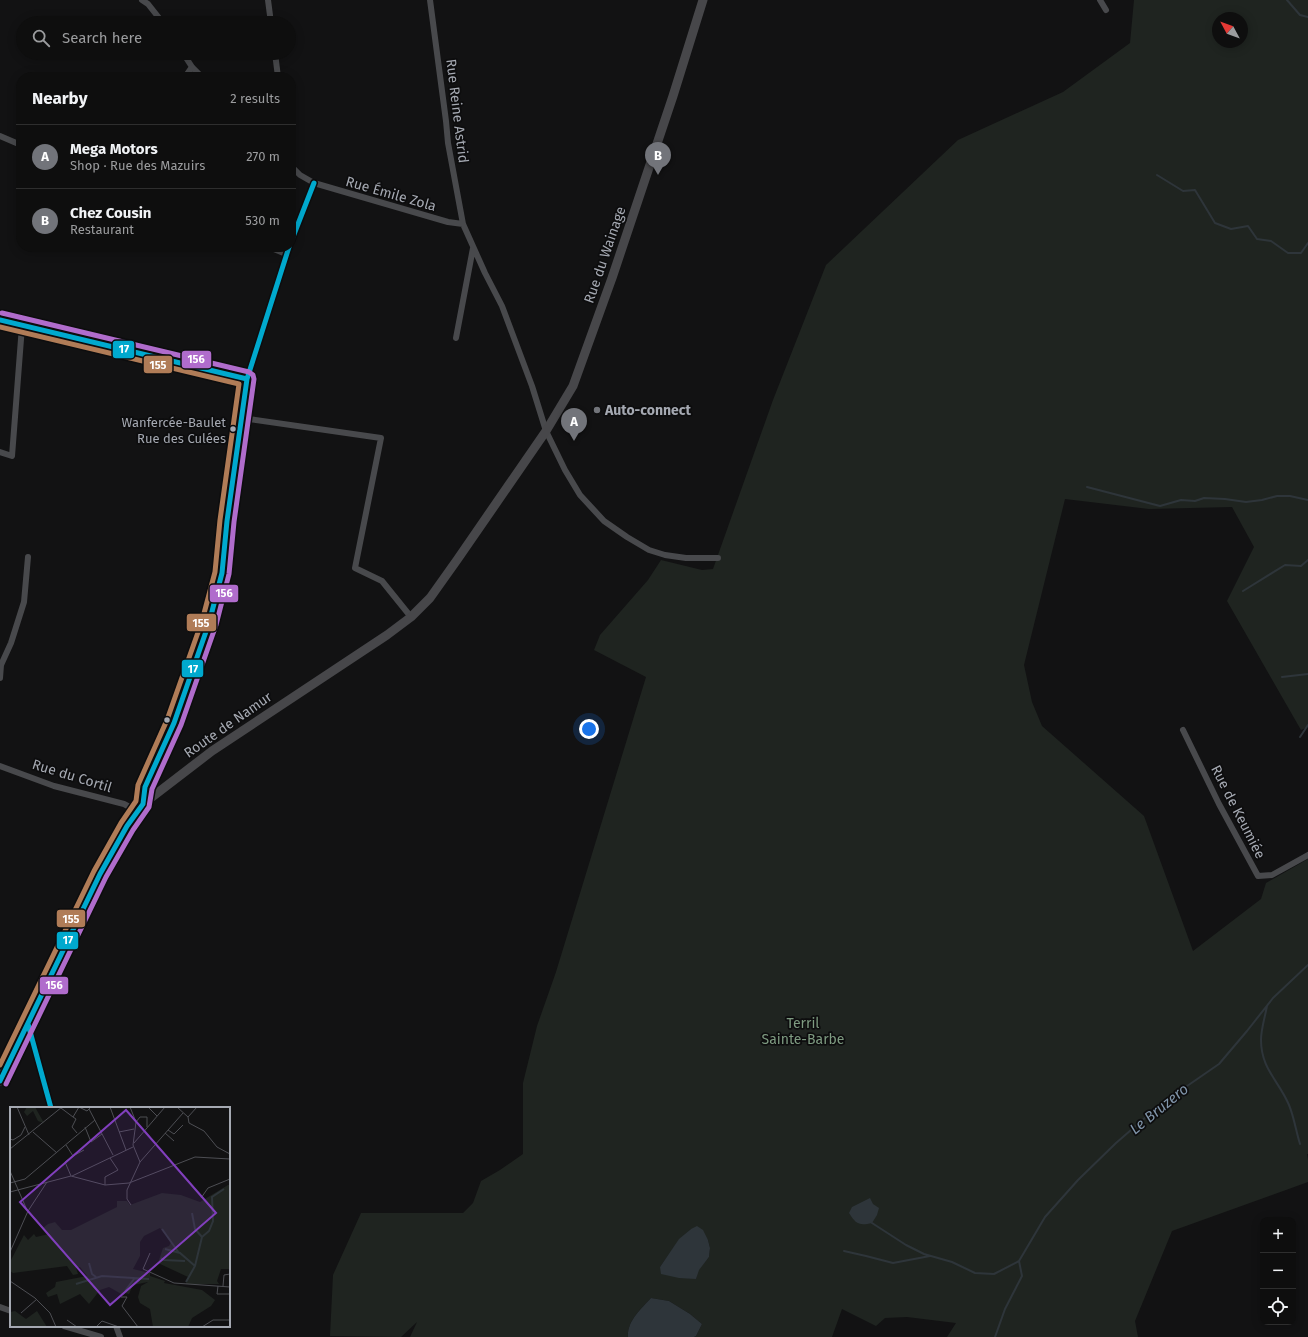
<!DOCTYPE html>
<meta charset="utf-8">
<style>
body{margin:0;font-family:"Fira Sans",sans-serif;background:#171717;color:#f1f3f6}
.controls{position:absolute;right:12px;bottom:12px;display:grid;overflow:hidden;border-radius:8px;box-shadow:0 2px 10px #0003}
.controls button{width:36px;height:36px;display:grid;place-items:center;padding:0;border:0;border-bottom:1px solid #2e2e2e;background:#0e0e0e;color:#f1f3f6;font:20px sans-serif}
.compass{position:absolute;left:1212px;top:12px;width:36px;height:36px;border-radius:50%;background:#0e0e0e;box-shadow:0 2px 10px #0003;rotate:311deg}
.you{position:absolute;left:589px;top:729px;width:14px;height:14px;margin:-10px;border:3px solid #fff;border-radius:50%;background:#1a73e8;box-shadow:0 0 0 6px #1a73e833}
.badge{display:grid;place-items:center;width:26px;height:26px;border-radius:50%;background:#72747a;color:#fff;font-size:13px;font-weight:700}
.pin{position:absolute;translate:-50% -33px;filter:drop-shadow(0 1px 2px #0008)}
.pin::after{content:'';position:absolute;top:21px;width:14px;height:12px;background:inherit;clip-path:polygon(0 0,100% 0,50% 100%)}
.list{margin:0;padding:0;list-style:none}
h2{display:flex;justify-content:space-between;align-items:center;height:52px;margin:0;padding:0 16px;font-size:17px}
h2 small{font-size:13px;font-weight:400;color:#9b9c9e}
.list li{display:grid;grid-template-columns:26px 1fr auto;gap:12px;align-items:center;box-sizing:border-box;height:64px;padding:0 16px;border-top:1px solid #2e2e2e}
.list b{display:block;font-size:15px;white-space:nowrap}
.list p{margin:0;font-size:13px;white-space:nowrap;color:#9b9c9e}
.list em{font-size:13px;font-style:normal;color:#9b9c9e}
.icon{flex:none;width:22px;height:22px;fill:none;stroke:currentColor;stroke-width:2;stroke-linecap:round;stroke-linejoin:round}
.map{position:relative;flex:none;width:1308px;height:1337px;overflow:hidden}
.search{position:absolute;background:#0e0e0e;box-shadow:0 2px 10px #0003;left:16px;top:16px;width:280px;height:44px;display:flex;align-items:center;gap:10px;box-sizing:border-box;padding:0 14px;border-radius:22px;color:#9b9c9e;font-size:15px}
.panel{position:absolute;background:#0e0e0e;box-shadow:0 2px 10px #0003;left:16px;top:72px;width:280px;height:180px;border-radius:16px}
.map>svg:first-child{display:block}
.green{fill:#1f2420;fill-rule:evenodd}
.water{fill:#2e353a}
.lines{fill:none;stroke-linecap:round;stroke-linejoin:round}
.stream{stroke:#2e353a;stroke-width:2}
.minor{stroke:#48494c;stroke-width:6}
.secondary{stroke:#47474a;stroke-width:9}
.bus-1-casing{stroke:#0d0d0e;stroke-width:8}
.bus-2-casing{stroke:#0d0d0e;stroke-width:8}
.bus-3-casing{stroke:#0d0d0e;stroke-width:8}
.bus-1{stroke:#00a9ce;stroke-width:5}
.bus-2{stroke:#b07c57;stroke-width:5}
.bus-3{stroke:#b06ccc;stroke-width:5}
.poi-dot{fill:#72747a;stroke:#0d0d0e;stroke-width:1.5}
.bus-dot{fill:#a5a9b2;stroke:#0d0d0e;stroke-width:1.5}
.labels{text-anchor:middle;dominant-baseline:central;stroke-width:3.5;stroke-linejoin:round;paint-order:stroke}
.bus-label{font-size:13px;fill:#a5a9b2;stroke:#0d0d0e;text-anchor:end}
.street-label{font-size:14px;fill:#a5a9b2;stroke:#0d0d0e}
.poi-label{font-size:14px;font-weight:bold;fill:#a5a9b2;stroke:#0d0d0e;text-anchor:start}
.park-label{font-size:14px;fill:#7e9b81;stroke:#0d0d0e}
.water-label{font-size:15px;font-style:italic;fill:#8095aa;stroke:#0d0d0e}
.inset-river{fill:none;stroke:#2e353a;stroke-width:2}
.inset-road{fill:none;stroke:#4d4e53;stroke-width:1}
.view{fill:#813fbd;fill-opacity:0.15;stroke:#813fbd;stroke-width:2}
.inset-edge{fill:none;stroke:#a5a9b2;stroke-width:2}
.line-badge{stroke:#0d0d0e;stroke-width:1.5}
.badge-label{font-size:11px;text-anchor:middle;font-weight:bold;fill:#fff}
</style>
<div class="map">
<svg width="1308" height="1337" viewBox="0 0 1308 1337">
<rect width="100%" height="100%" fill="#121213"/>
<!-- green -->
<path class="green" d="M1134 0H1308V727L1301 730 1227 601 1254 547 1232 507 1149 509 1065 499 1024 665 1032 702 1042 726 1144 816 1193 951 1261 899 1266 883 1308 859V1154H1307L1308 1160V1182L1172 1231 1135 1321 1138 1337H947L956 1323 907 1317 885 1318 876 1326 842 1309 832 1337H694L696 1336 702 1324 690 1314 669 1301 651 1298C641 1309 627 1321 628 1337H410L417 1322 401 1337 330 1336 333 1275 361 1213H463L473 1203 481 1181 500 1170 523 1154V1083L537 1026 556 972 646 677 594 650 600 635 648 580 661 560 702 570 713 569 773 400 826 265 958 140 1063 92 1130 43ZM1218 18H1242V42H1218ZM691 1229 708 1240 710 1248 709 1257 698 1270 696 1279 660 1267 679 1240Z"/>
<!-- water -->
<path class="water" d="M870 1198 873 1204 879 1208 877 1215 872 1223C859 1226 856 1224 849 1213L852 1207Z
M697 1226 703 1230 708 1240 710 1248 709 1257 699 1270 696 1279 679 1278 661 1274 660 1267 679 1239 691 1229Z
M651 1298 669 1301 690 1314 702 1324 696 1336 694 1337H628C627 1321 641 1309 651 1298Z"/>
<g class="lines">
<!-- stream -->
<path class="stream" d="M1287 0 1300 15 1308 17
M1157 175 1183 191 1195 190 1215 223 1231 229 1248 226 1257 239 1271 241 1288 253H1301L1308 243
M1087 487 1160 506 1181 500 1195 501 1204 498 1225 499 1246 502 1262 500 1277 496H1290L1308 500
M1243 591 1285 565 1301 566 1308 560
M1282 677 1308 674
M1300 737 1308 725
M1267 1006C1265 1017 1261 1029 1261 1040 1261 1069 1279 1081 1289 1105 1294 1117 1296 1131 1300 1144
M872 1223 906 1245 924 1254 952 1262 975 1273 994 1274 1019 1261
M844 1251 866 1256 893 1263 930 1256
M1019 1261 1045 1217 1078 1180 1116 1143 1161 1104 1219 1064 1247 1031 1273 998 1308 965
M995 1337 1005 1309 1022 1276 1019 1261"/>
<!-- minor -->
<path class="minor" d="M142 0 148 4 163 23
M268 0 271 23
M430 0 446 121 448 143 463 224 485 273 502 306 532 386 546 431 565 470 580 495 604 521 627 537 649 550 665 555 686 558H718
M1100 0 1106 10
M183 53 192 67 202 77
M275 53 278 77
M185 77 192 67
M0 136 21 145
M291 166 300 175 314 183 448 222 463 224
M291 242 314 183
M269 247 286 254
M0 320 247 379
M456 338 473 248
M242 418 381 438 355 568 382 581 411 617
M0 452 12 456 22 326
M0 665H1L0 678
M1 665 11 643 24 602 28 557
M1183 730 1219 804 1258 876 1272 875 1308 855
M0 766 54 786 124 804 137 811
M143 804 145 787 154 768 174 723 209 623 222 573 227 521 247 379 289 247
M28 1024 51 1108
M0 1307 11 1311
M64 1326 101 1337
M116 1326 120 1337"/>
<!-- secondary -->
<path class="secondary" d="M0 1081 100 874 127 826 143 804 212 751 387 635 411 617 430 598 457 560 546 431 573 386 612 278 673 96 703 0"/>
<defs>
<path id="bus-1" d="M291 242 314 183
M0 320 247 379
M143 804 145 787 174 723 209 623 222 573 227 521 247 379 289 247
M28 1024 51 1108
M0 1081 100 874 127 826 143 804"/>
<path id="bus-2" d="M0 327 239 384 220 520 215 572 202 621 167 720 138 785 136 801 121 823 94 871 0 1065"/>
<path id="bus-3" d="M2 313 249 372 253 375 254 379 234 522 229 574 216 625 181 725 152 789 149 807 133 830 106 877 6 1084"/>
</defs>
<!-- bus-1 casing -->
<use href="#bus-1" class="bus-1-casing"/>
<!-- bus-2 casing -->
<use href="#bus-2" class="bus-2-casing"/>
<!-- bus-3 casing -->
<use href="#bus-3" class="bus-3-casing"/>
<!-- bus-1 -->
<use href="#bus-1" class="bus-1"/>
<!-- bus-2 -->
<use href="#bus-2" class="bus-2"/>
<!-- bus-3 -->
<use href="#bus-3" class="bus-3"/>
</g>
<!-- markers -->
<circle class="poi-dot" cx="597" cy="410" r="4"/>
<g class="bus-dot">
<circle cx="233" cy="429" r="3.5"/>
<circle cx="167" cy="720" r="3.5"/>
</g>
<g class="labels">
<!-- bus labels -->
<g class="bus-label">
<text x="226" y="422">Wanfercée-Baulet<tspan x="226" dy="16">Rue des Culées</tspan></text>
</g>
<!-- street labels -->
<g class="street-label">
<text transform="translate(457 111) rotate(83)">Rue Reine Astrid</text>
<text transform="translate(391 194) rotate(16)">Rue Émile Zola</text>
<text transform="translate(605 255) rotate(-71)">Rue du Wainage</text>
<text transform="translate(228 725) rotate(-35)">Route de Namur</text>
<text transform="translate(72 776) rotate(17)">Rue du Cortil</text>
<text transform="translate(1238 812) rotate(63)">Rue de Keumiée</text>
</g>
<!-- poi labels -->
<g class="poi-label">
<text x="605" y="410">Auto-connect</text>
</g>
<!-- park labels -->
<g class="park-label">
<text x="803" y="1023">Terril<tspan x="803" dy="16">Sainte-Barbe</tspan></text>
</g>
<!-- water labels -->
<g class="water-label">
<text transform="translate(1159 1109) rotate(-39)">Le Bruzero</text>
</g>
</g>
<!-- overview -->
<g transform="translate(10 1107)">
<rect width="220" height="220" fill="#121213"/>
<path d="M17 0H25L34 16 28 14 23 4 17 9 14 5ZM218 78H220V162H211L207 174 209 177H176L178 170 148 156 153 141 159 139 161 135 150 121 134 129 130 135V149L123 162 140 166V169L155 174 154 176 192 183 205 193 201 199 182 211 178 220H143L140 202 130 196 128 190 131 179 138 175 123 178 119 187 115 186 113 188 99 180 90 183 79 197 70 187 50 197 47 187 38 190 36 186 45 180 46 175 77 169 70 160 66 161 68 167 63 168 57 159 3 166 0 164V155L14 128 18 133 24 127 26 130 39 127 33 121 38 117 45 115 52 123H61L107 100V94H117L120 98 152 86 171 88 190 95ZM5 204 16 212 27 204 37 220H0V205Z" fill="#1f2420"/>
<path class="inset-river" d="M182 106 185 122 192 130M152 122 169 146M155 142 170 146 185 159M151 151 154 153 175 154M79 156 82 167 86 170M176 175 185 159 192 130 199 124 203 114 202 90 214 82M66 177 92 169 139 172M115 184 124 172"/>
<path class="inset-road" d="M7 0 19 28M100 0 116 43M120 0 126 15 123 38 130 55M138 0 147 9M167 0 178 10 179 16 194 24 207 40 220 47M51 1 63 10M79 2 103 48M178 10 187 0M126 15 130 10H137V20M75 20 81 35 92 27M158 23 164 27 173 18M23 25 47 46M109 25 124 22M67 26 62 20 66 12 63 10 69 0 77 4 81 0M155 26 164 34M0 32 3 33 11 28 15 20M124 36 155 0M56 38 63 49 55 55 61 69M0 42 52 0M63 49 74 43M0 64 17 103 31 119M62 69 123 40M0 76 15 72 85 13M95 78V70L108 63 100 51M0 85 61 69 95 78 119 76 185 50 220 52M191 91 198 81 220 72M121 98 117 92V83L130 55 173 6M0 145 18 104 37 75M140 146 133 162 164 176 220 180M0 174 25 191 40 206 46 220M208 179 207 187H220M213 179 214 168 220 167M111 190H117L112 199 128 220M11 206 27 192M57 213 67 220M86 220 92 214 109 220M192 220 203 213H220"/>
<path class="view" d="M116 3 206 106 100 198 10 95Z"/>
<rect width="220" height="220" class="inset-edge"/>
</g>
<g class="line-badge">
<rect x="112" y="340" width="23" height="19" rx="4" fill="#00a9ce"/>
<rect x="181" y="350" width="31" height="19" rx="4" fill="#b06ccc"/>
<rect x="143" y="355" width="30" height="19" rx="4" fill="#b07c57"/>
<rect x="209" y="584" width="30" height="19" rx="4" fill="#b06ccc"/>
<rect x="186" y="613" width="31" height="19" rx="4" fill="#b07c57"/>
<rect x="181" y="659" width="23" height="19" rx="4" fill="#00a9ce"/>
<rect x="56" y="909" width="30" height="19" rx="4" fill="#b07c57"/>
<rect x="56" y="931" width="23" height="19" rx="4" fill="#00a9ce"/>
<rect x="39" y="976" width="30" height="19" rx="4" fill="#b06ccc"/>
</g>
<g class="badge-label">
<text x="124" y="353">17</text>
<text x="196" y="363">156</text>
<text x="158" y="369">155</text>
<text x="224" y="597">156</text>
<text x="201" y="627">155</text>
<text x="193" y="673">17</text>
<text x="71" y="923">155</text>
<text x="68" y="944">17</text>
<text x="54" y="989">156</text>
</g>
</svg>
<div class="controls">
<button>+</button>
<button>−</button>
<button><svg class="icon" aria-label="locate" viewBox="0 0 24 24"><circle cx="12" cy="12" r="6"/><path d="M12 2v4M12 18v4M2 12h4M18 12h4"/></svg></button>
</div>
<svg class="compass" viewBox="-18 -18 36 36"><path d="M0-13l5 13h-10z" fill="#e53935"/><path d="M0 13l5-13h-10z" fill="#9b9c9e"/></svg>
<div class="you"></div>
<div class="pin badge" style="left:574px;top:441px">A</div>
<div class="pin badge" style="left:658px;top:175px">B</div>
<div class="search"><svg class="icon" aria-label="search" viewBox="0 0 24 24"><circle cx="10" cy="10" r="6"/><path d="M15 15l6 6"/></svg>Search here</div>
<section class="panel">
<h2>Nearby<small>2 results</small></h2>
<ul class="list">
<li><span class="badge">A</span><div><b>Mega Motors</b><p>Shop · Rue des Mazuirs</p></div><em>270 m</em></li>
<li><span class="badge">B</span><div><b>Chez Cousin</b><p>Restaurant</p></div><em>530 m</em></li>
</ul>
</section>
</div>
